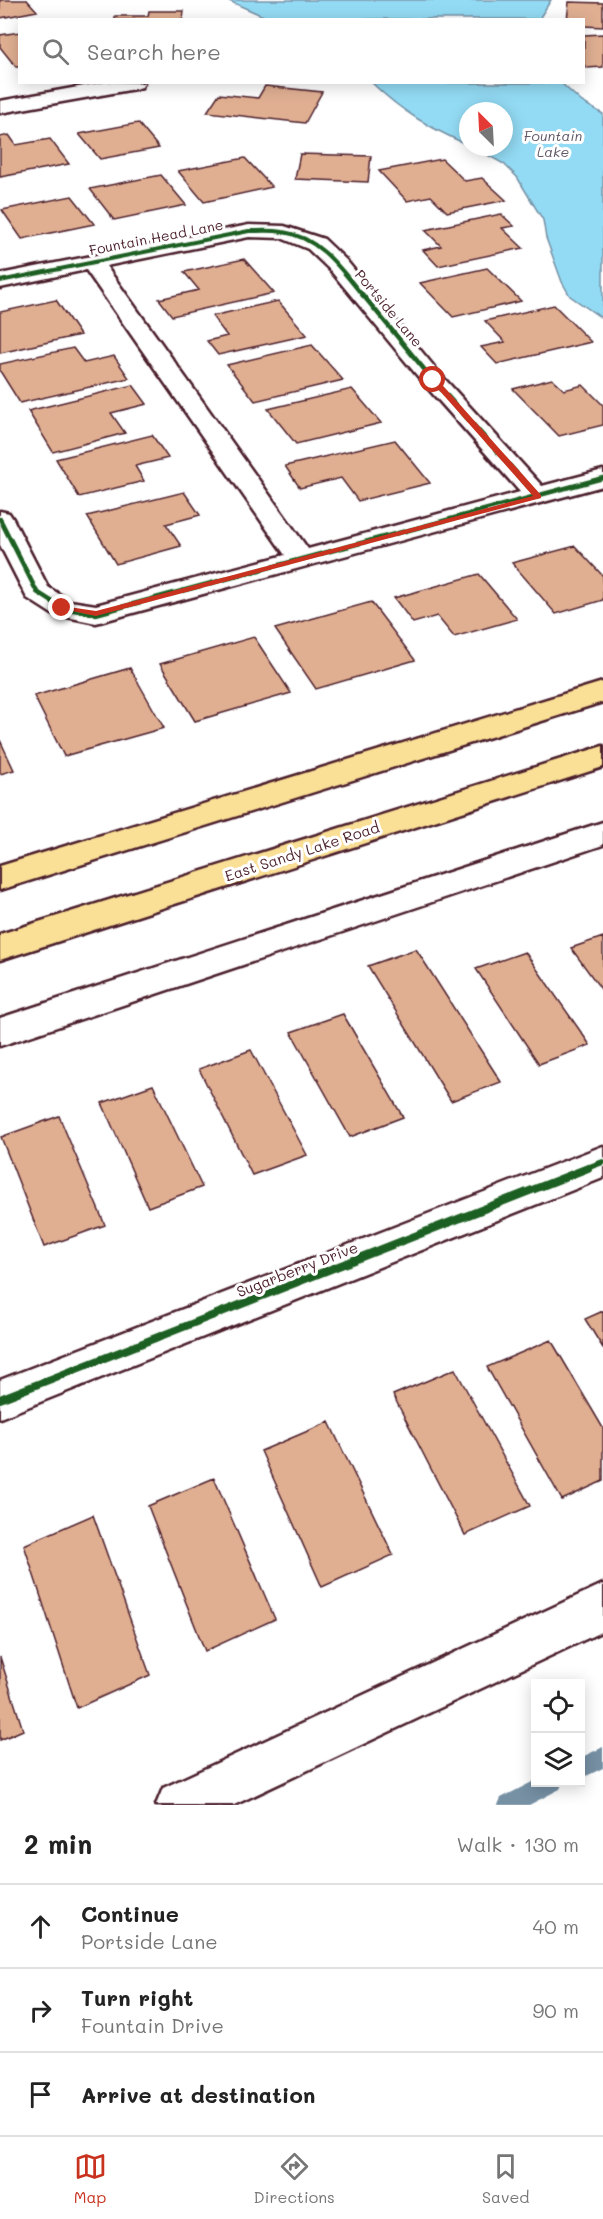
<!DOCTYPE html>
<meta charset="utf-8">
<style>
body{margin:0;font-family:Mali,sans-serif;background:#f2f2f2;color:#222}
.controls{position:absolute;right:18px;bottom:18px;display:grid;overflow:hidden;border-radius:0px;box-shadow:0 3px 15px #0003}
.controls button{width:54px;height:54px;display:grid;place-items:center;padding:0;border:0;border-bottom:2px solid #e0e0e0;background:#fff;color:#222;font:30px sans-serif}
.compass{position:absolute;left:459px;top:102px;width:54px;height:54px;border-radius:50%;background:#fff;box-shadow:0 3px 15px #0003;rotate:336deg}
.stop{position:absolute;width:18px;height:18px;margin:-14px;border:4px solid #c8321e;border-radius:50%;background:#fff}
.stop.end{background:#c8321e;border-color:#fff;box-shadow:0 2px 6px #0008}
.list{margin:0;padding:0;list-style:none}
h2{display:flex;justify-content:space-between;align-items:center;height:78px;margin:0;padding:0 24px;font-size:26px}
h2 small{font-size:20px;font-weight:400;color:#767676}
.list li{display:grid;grid-template-columns:39px 1fr auto;gap:18px;align-items:center;box-sizing:border-box;height:84px;padding:0 24px;border-top:2px solid #e0e0e0}
.list b{display:block;font-size:22px;white-space:nowrap}
.list p{margin:0;font-size:20px;white-space:nowrap;color:#767676}
.list em{font-size:20px;font-style:normal;color:#767676}
.icon{flex:none;width:33px;height:33px;fill:none;stroke:currentColor;stroke-width:2;stroke-linecap:round;stroke-linejoin:round}
.map{position:relative;flex:none;width:603px;height:1805px;overflow:hidden}
.search{position:absolute;background:#fff;box-shadow:0 3px 15px #0003;left:18px;right:18px;top:18px;height:66px;display:flex;align-items:center;gap:15px;box-sizing:border-box;padding:0 21px;border-radius:0px;color:#767676;font-size:22px}
.sheet{height:330px;background:#fff}
nav{display:flex;justify-content:space-around;align-items:center;box-sizing:border-box;height:84px;border-top:2px solid #e0e0e0;background:#fff;font-size:16px;color:#767676}
nav a{display:grid;justify-items:center;gap:3px}
nav .on{color:#c8321e}
.map>svg:first-child{display:block}
.water{fill:#93dbf4;stroke:#7690a4;stroke-width:1.5}
.lines{fill:none;stroke-linecap:round;stroke-linejoin:round}
.stream{fill:#7690a4;fill-rule:evenodd}
.building{fill:#e0af92;stroke:#4a1f2b;stroke-width:1.5}
.minor-casing{stroke:#4a1f2b;stroke-width:5}
.major-casing{stroke:#4a1f2b;stroke-width:5}
.minor{fill:#fff;fill-rule:evenodd}
.major{fill:#fadf96;fill-rule:evenodd}
.cycleway-far3-casing{stroke:#fff;stroke-width:6}
.cycleway-far2-casing{stroke:#fff;stroke-width:8}
.cycleway-far1-casing{stroke:#fff;stroke-width:10}
.cycleway-casing{stroke:#fff;stroke-width:11}
.cycleway-far3{stroke:#1b5e20;stroke-width:4}
.cycleway-far2{stroke:#1b5e20;stroke-width:4.5}
.cycleway-far1{stroke:#1b5e20;stroke-width:6}
.cycleway{stroke:#1b5e20;stroke-width:8}
.route{fill:#c8321e}
.labels{text-anchor:middle;dominant-baseline:central;stroke-width:6;stroke-linejoin:round;paint-order:stroke}
.far-water-label{font-size:14px;font-style:italic;fill:#605767;stroke:#fff}
.far-street-label{font-size:14px;fill:#4a1f2b;stroke:#fff}
.street-label{font-size:15px;fill:#4a1f2b;stroke:#fff}
</style>
<div class="map">
<svg width="603" height="1805" viewBox="0 0 603 1805">
<rect width="100%" height="100%" fill="#fff"/>
<filter id="ink" filterUnits="userSpaceOnUse"><feTurbulence type="fractalNoise" baseFrequency=".0167" numOctaves="2"/><feDisplacementMap in="SourceGraphic" scale="12" xChannelSelector="R" yChannelSelector="G"/><feConvolveMatrix kernelMatrix="1 2 1 2 8 2 1 2 1" color-interpolation-filters="sRGB"/></filter>
<g filter="url(#ink)">
<!-- water -->
<path class="water" d="M227 0H551L539 19H270Z
M372 83H561L582 102 603 114V319L570 296 562 282 546 238 543 220 517 177 504 164 473 147H504V111H468V145C430 128 402 112 372 83Z"/>
<g class="lines">
<!-- stream -->
<path class="stream" d="M603 1747V1768L580 1779V1758Z
M536 1780V1782H563L560 1789 529 1805H498L501 1798Z"/>
</g>
<!-- building -->
<path class="building" d="M0 0H27L37 11 0 18Z
M569 2 603 3V27L584 26V20H567Z
M149 11H184L183 20H115V16H148Z
M20 32V67H16L0 47V35Z
M603 34V67L586 68 584 64V35Z
M265 86 322 92 305 123 207 112 219 94 258 98Z
M138 123 159 148 100 159 79 134Z
M9 135 16 145 50 139 69 164 0 177V137Z
M300 154 371 156 368 182 295 179Z
M245 158 272 187 204 202 178 171Z
M442 159 465 181 482 178 506 200 447 212 431 196 407 201 379 171Z
M161 175 186 205 114 220 90 189Z
M72 196 94 224 22 239 2 210Z
M501 214 514 226 502 228 523 248 438 266 423 250 441 246 425 230Z
M244 259 274 293 172 316 159 299 199 290 184 272Z
M487 268 521 301 453 317 420 283Z
M56 300 80 335 0 353V312Z
M278 301 307 335 218 355 207 341 227 336 212 316Z
M554 305 591 342 497 364 481 347 505 342 485 321Z
M312 345 343 380 255 401 227 365Z
M73 348 84 363 114 356 129 378 20 403 0 371V364Z
M552 379 564 390 583 385 603 405V425L559 436 513 389Z
M133 385 147 404 111 413 125 433 53 452 28 411Z
M352 389 381 423 296 444 268 409Z
M152 435 168 458 135 466 144 481 79 497 56 459Z
M395 440 430 483 358 501 341 478 300 488 285 466Z
M184 492 200 515 166 524 181 546 116 564 87 516Z
M575 546 603 576V600L556 614 512 563Z
M479 574 517 619 454 637 437 616 413 623 394 598Z
M371 602 415 660 316 689 275 629Z
M254 637 291 693 195 721 160 664Z
M130 668 164 728 64 756 34 696Z
M0 740 14 770 0 774Z
M603 937V992L571 948Z
M416 949 501 1082 451 1101 368 966Z
M525 952 590 1045 539 1064 476 969Z
M343 1014 403 1117 350 1137 291 1032Z
M251 1050 307 1155 252 1175 199 1069Z
M153 1085 202 1187 148 1207 102 1103Z
M59 1116 105 1225 44 1247 1 1137Z
M603 1311V1348L585 1319Z
M551 1340 603 1428V1481L562 1500 487 1367Z
M455 1369 530 1506 465 1535 393 1395Z
M329 1422 393 1555 322 1587 261 1451Z
M214 1478 275 1619 205 1651 148 1506Z
M93 1515 150 1675 77 1708 24 1545Z
M0 1657 23 1730 0 1740Z"/>
<g class="lines">
<defs>
<path id="minor" d="M106 82 144 83 142 87 135 89 0 113V101Z
M249 225 284 226 324 239 346 260 441 375 542 486 603 470V486L96 623 52 614 27 598 0 545V511L9 513 13 519 48 587 70 601 96 605 285 555 86 270 0 288V274ZM249 237 281 238 308 249 330 270 425 385 520 492 308 549 106 266Z
M603 822V845L0 1046V1018Z
M603 1146V1178L0 1418V1380Z
M603 1584V1631L234 1805H156L163 1788Z"/>
<path id="major" d="M603 682V702L0 890V866Z
M603 746V767L0 960V934Z"/>
</defs>
<!-- minor casing -->
<use href="#minor" class="minor-casing"/>
<!-- major casing -->
<use href="#major" class="major-casing"/>
<!-- minor -->
<use href="#minor" class="minor"/>
<!-- major -->
<use href="#major" class="major"/>
<defs>
<path id="cycleway-far3" d="M0 281 249 231C260 231 272 230 283 232 319 237 341 269 363 296"/>
<path id="cycleway-far2" d="M362 294 433 380 538 497
M0 519 37 592 62 608 96 614 603 478"/>
<path id="cycleway-far1" d="M584 1169 603 1162"/>
<path id="cycleway" d="M0 1399 588 1168"/>
</defs>
<!-- cycleway-far3 casing -->
<use href="#cycleway-far3" class="cycleway-far3-casing"/>
<!-- cycleway-far2 casing -->
<use href="#cycleway-far2" class="cycleway-far2-casing"/>
<!-- cycleway-far1 casing -->
<use href="#cycleway-far1" class="cycleway-far1-casing"/>
<!-- cycleway casing -->
<use href="#cycleway" class="cycleway-casing"/>
<!-- cycleway-far3 -->
<use href="#cycleway-far3" class="cycleway-far3"/>
<!-- cycleway-far2 -->
<use href="#cycleway-far2" class="cycleway-far2"/>
<!-- cycleway-far1 -->
<use href="#cycleway-far1" class="cycleway-far1"/>
<!-- cycleway -->
<use href="#cycleway" class="cycleway"/>
</g>
</g>
<!-- route -->
<path class="route" d="M431 378H436L541 495V498L96 616 58 608 62 606 96 611 533 496 431 381Z"/>
<g class="labels">
<!-- far-water labels -->
<g class="far-water-label">
<text x="553" y="135">Fountain<tspan x="553" dy="16">Lake</tspan></text>
</g>
<!-- far-street labels -->
<g class="far-street-label">
<text transform="translate(156 237) rotate(-11)">Fountain Head Lane</text>
<text transform="translate(389 308) rotate(50)">Portside Lane</text>
</g>
<!-- street labels -->
<g class="street-label">
<text transform="translate(302 851) rotate(-18)">East Sandy Lake Road</text>
<text transform="translate(297 1269) rotate(-21)">Sugarberry Drive</text>
</g>
</g>
</svg>
<div class="controls">
<button><svg class="icon" aria-label="locate" viewBox="0 0 24 24"><circle cx="12" cy="12" r="6"/><path d="M12 2v4M12 18v4M2 12h4M18 12h4"/></svg></button>
<button><svg class="icon" aria-label="layers" viewBox="0 0 24 24"><path d="M12 4l9 5-9 5-9-5zM3 14l9 5 9-5"/></svg></button>
</div>
<svg class="compass" viewBox="-18 -18 36 36"><path d="M0-13l5 13h-10z" fill="#e53935"/><path d="M0 13l5-13h-10z" fill="#767676"/></svg>
<div class="stop" style="left:433px;top:380px"></div>
<div class="stop end" style="left:62px;top:608px"></div>
<div class="search"><svg class="icon" aria-label="search" viewBox="0 0 24 24"><circle cx="10" cy="10" r="6"/><path d="M15 15l6 6"/></svg>Search here</div>
</div>
<section class="sheet">
<h2>2 min<small>Walk · 130 m</small></h2>
<ul class="list">
<li><svg class="icon" aria-label="ahead" viewBox="0 0 24 24"><path d="M12 20V5M6 11l6-6 6 6"/></svg><div><b>Continue</b><p>Portside Lane</p></div><em>40 m</em></li>
<li><svg class="icon" aria-label="right" viewBox="0 0 24 24"><path d="M7 20v-9h11M14 6l5 5-5 5"/></svg><div><b>Turn right</b><p>Fountain Drive</p></div><em>90 m</em></li>
<li><svg class="icon" aria-label="arrive" viewBox="0 0 24 24"><path d="M6 21V4h12l-3 4 3 4H6"/></svg><div><b>Arrive at destination</b></div></li>
</ul>
</section>
<nav>
<a class="on"><svg class="icon" aria-label="map" viewBox="0 0 24 24"><path d="M3 6l6-2 6 2 6-2v14l-6 2-6-2-6 2zM9 4v14M15 6v14"/></svg>Map</a>
<a><svg class="icon" aria-label="directions" viewBox="0 0 24 24"><path d="M12 3l9 9-9 9-9-9zM9 14v-3h6M13 9l2 2-2 2"/></svg>Directions</a>
<a><svg class="icon" aria-label="saved" viewBox="0 0 24 24"><path d="M7 4h10v16l-5-4-5 4z"/></svg>Saved</a>
</nav>
